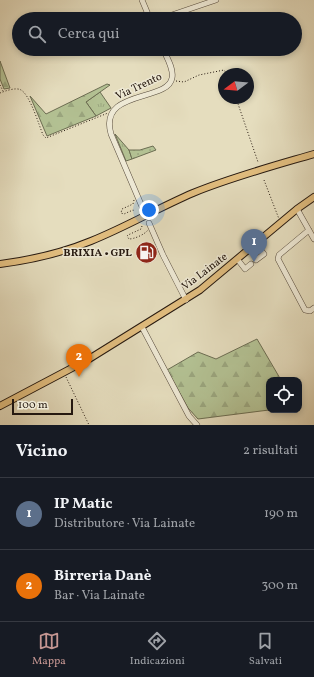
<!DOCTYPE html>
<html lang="it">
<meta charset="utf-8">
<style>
body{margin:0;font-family:Vollkorn,serif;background:#20242c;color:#f1f3f6}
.controls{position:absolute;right:12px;bottom:12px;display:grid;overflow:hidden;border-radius:8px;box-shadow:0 2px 6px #0003}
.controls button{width:36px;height:36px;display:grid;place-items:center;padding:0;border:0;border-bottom:1px solid #363941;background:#171b24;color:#f1f3f6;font:20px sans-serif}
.compass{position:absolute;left:218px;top:68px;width:36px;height:36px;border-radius:50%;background:#171b24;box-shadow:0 2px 6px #0003;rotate:254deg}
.scale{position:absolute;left:12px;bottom:10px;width:61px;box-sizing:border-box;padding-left:4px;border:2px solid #261910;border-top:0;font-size:11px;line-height:14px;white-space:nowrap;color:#261910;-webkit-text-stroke:3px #eee9d5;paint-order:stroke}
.you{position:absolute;left:149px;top:210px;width:14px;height:14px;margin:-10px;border:3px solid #fff;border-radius:50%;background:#1a73e8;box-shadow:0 0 0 6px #1a73e833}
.badge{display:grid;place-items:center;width:26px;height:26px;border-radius:50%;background:#c59692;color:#fff;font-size:13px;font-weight:700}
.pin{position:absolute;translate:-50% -33px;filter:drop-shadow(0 1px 2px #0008)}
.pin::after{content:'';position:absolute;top:21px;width:14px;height:12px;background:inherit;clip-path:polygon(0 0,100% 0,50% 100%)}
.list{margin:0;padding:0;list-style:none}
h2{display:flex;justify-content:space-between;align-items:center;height:52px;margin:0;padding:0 16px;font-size:17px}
h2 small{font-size:13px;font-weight:400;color:#9ea1a6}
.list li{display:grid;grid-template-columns:26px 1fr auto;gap:12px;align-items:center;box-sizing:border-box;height:72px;padding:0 16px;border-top:1px solid #363941}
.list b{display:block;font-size:15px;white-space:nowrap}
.list p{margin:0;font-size:13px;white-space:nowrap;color:#9ea1a6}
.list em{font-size:13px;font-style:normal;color:#9ea1a6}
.icon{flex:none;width:22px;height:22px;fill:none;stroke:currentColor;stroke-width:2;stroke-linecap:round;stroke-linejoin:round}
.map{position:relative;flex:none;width:314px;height:425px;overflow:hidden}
.search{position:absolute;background:#171b24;box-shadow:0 2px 6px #0003;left:12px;right:12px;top:12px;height:44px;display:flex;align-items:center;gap:10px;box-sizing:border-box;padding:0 14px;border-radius:22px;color:#9ea1a6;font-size:15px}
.sheet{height:196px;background:#171b24}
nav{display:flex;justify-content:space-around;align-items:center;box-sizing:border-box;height:56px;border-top:1px solid #363941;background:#171b24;font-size:11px;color:#9ea1a6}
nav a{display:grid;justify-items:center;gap:2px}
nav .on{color:#c59692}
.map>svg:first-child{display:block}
.grass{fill:url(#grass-tufts);stroke:#6c6d52}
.forest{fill:url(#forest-firs);stroke:#6c6d52}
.garden{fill:url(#garden-dots);stroke:#6c6d52}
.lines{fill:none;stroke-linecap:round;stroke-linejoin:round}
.minor-casing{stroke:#564a3c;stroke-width:6}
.major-casing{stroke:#261910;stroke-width:8}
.path{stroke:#261910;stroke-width:1;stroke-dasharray:1 2;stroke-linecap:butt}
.minor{stroke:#eee9d5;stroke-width:5}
.major{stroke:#e2be7f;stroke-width:6}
.labels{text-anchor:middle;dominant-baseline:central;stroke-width:3;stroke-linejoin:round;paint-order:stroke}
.street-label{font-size:11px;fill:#261910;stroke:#eee9d5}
.poi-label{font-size:11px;font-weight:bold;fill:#261910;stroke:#eee9d5;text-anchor:end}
</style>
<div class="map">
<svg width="314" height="425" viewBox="0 0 314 425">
<defs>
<pattern id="grass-tufts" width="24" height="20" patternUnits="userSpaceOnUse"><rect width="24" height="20" fill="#b3c193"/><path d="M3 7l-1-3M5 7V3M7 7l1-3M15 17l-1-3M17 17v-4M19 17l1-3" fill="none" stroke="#9aa57e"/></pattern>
<pattern id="forest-firs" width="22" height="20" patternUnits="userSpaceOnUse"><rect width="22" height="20" fill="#b3c193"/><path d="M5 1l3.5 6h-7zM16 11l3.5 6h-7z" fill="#9aa57e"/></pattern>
<pattern id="garden-dots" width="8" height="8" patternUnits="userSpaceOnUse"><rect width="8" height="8" fill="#b3c193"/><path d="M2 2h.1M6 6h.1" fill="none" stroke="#9aa57e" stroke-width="1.8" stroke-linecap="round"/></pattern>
</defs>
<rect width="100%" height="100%" fill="#e5ddbe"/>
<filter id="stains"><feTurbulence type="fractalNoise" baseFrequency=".005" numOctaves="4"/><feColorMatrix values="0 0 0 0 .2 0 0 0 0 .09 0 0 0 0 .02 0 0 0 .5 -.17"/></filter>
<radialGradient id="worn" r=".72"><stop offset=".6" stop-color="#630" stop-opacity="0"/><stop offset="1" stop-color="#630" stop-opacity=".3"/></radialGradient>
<!-- grass -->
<path class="grass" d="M100 92 111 108 96 116 86 102Z
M115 134 129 150 132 159 126 161Z"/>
<!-- forest -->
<path class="forest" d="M0 61 10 88 4 89 0 79Z
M107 84 110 85 86 102 96 116 47 136 30 96 46 114Z
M257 339 281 380H269V410L198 419 188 408 167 370 198 352 216 359Z"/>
<!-- garden -->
<path class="garden" d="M153 146 156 150 132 159 129 150H140Z"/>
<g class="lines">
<defs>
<path id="minor" d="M142 0 150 19
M160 19 216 0
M297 209 314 239
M143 216V209L111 134C98 89 168 102 172 78 174 69 167 58 163 49
M149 223 163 255 186 300
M309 230 279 255 278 259 305 310 310 311 314 308
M256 244 264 254 256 260
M238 260 245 269 251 264
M142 327 189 416 197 425"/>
<path id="major" d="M0 264C31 260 62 253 91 241 126 227 158 208 193 193 232 177 273 166 314 154
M0 406 89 359 200 290 297 209 314 197"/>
</defs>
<!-- minor casing -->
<use href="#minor" class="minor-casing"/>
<!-- major casing -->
<use href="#major" class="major-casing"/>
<!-- path -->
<path class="path" d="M176 81 184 82 199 75 224 70 227 74
M0 85 3 91
M0 93C5 91 16 87 21 90 30 95 39 125 43 135L46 138 108 113
M236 98 258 162
M264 180 279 219
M134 200 133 204 122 209 121 213 124 214 133 210 135 211
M142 226 141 229 128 235 127 236 129 239C134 239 144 235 148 230
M66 377 89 425"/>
<!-- minor -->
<use href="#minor" class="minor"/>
<!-- major -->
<use href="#major" class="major"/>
</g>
<!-- icons -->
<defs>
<symbol id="fuel-disc" viewBox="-11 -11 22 22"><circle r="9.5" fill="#8f2418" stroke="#eee9d5"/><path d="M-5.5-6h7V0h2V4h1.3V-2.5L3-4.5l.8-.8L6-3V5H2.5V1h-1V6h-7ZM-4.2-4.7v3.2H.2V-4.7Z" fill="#fff"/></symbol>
</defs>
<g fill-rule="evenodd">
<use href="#fuel-disc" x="134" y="240" width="25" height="25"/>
</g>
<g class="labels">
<!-- street labels -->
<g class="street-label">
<text transform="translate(139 87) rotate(-25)">Via Trento</text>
<text transform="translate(205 272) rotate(-37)">Via Lainate</text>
</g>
<!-- poi labels -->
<g class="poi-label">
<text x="132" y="253">BRIXIA • GPL</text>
</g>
</g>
<rect width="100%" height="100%" filter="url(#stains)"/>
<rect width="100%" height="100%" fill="url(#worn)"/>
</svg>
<div class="controls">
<button><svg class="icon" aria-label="locate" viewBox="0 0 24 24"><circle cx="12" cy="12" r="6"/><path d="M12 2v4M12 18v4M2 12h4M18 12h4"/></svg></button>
</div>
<svg class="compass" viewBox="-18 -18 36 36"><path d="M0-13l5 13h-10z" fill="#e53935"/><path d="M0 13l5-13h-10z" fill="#9ea1a6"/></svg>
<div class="scale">100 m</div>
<div class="you"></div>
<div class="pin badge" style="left:254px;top:262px;background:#5c6f8a">1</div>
<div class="pin badge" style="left:79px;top:377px;background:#e8710a">2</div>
<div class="search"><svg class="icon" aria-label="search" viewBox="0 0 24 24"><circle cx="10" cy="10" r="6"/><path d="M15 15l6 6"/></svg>Cerca qui</div>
</div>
<section class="sheet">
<h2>Vicino<small>2 risultati</small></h2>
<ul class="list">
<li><span class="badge" style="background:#5c6f8a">1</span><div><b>IP Matic</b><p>Distributore · Via Lainate</p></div><em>190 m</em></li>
<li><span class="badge" style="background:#e8710a">2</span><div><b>Birreria Danè</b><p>Bar · Via Lainate</p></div><em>300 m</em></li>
</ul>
</section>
<nav>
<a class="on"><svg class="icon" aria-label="map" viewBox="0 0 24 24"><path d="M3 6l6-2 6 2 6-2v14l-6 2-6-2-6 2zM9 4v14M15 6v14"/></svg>Mappa</a>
<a><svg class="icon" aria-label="directions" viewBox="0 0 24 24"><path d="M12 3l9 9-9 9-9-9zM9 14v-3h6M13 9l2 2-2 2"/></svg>Indicazioni</a>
<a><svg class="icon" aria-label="saved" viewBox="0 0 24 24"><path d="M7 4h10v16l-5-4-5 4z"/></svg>Salvati</a>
</nav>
